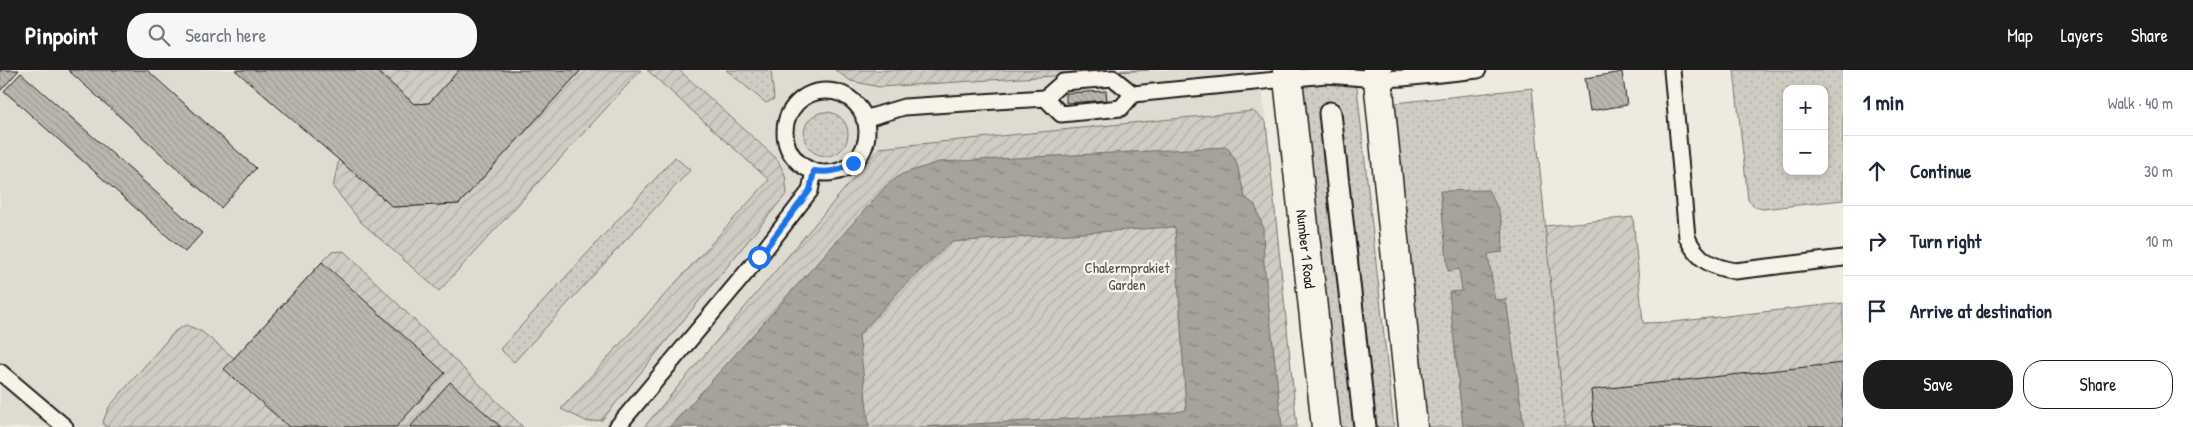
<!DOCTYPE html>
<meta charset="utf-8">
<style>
body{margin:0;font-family:"Patrick Hand",sans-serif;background:#f6f6f7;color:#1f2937}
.controls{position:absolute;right:15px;top:15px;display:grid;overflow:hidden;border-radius:10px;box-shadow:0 2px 8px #0003}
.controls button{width:45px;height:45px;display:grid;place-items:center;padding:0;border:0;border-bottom:1px solid #e0e1e3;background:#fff;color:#1f2937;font:25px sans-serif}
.stop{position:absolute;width:15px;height:15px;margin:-11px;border:4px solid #1a73e8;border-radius:50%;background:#fff}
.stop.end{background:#1a73e8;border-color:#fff;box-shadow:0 1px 5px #0008}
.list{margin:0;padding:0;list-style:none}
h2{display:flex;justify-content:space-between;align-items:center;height:65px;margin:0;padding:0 20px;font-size:21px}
h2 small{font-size:16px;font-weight:400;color:#747a83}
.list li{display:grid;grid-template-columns:32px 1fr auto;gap:15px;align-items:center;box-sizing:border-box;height:70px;padding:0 20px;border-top:1px solid #e0e1e3}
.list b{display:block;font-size:19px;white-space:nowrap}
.list em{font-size:16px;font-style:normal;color:#747a83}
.actions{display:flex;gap:10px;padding:15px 20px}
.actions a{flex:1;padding:11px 0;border:1px solid #1c1c1c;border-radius:20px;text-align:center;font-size:18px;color:#1c1c1c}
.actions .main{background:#1c1c1c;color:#fff}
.icon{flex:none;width:28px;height:28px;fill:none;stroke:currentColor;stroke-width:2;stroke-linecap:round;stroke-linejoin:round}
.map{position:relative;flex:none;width:1843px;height:357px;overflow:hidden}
header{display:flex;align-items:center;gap:30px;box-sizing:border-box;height:70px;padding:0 25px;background:#1c1c1c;color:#fff}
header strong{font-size:24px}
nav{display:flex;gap:28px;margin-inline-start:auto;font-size:18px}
.search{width:350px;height:45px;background:#f6f6f7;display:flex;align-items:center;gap:12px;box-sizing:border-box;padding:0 18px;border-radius:20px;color:#747a83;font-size:19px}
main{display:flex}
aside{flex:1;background:#fff}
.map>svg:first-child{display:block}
.built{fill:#dedbd1}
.grass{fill:url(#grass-dots);stroke:#767470;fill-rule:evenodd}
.garden{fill:url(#garden-furrows);stroke:#767470}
.water{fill:url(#water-ripples);stroke:#6f6d69}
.building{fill:url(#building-back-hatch);stroke:#1c1c1c}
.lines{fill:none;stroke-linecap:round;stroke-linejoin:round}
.service-casing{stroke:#1c1c1c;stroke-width:19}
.pedestrian-casing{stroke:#1c1c1c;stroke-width:25}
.minor-casing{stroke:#1c1c1c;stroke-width:31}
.service{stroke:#f7f3e8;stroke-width:15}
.pedestrian{stroke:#f7f3e8;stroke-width:21}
.minor{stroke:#f7f3e8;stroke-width:28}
.route{stroke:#1a73e8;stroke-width:6}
.labels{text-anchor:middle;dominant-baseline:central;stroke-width:4.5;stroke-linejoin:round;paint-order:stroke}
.street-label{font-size:15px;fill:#1c1c1c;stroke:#f7f3e8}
.park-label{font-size:15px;fill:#52514e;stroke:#f7f3e8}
</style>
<header>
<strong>Pinpoint</strong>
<div class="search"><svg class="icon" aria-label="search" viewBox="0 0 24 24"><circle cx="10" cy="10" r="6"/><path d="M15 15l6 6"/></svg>Search here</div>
<nav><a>Map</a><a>Layers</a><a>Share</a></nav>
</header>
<main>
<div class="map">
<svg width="1843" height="357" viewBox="0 0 1843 357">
<defs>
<pattern id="grass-dots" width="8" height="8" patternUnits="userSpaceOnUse" patternTransform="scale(1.25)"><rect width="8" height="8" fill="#cfccc3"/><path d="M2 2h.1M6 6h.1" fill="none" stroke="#b1afa7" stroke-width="1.8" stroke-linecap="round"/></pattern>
<pattern id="garden-furrows" width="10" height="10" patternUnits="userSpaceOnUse" patternTransform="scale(1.25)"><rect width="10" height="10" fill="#cfccc3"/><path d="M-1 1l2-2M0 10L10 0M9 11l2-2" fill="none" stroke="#b1afa7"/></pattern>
<pattern id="water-ripples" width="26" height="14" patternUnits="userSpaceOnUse" patternTransform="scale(1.25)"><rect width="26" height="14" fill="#a6a39d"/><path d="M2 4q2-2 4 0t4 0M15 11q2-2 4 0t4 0" fill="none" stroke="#86847f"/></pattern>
<pattern id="building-back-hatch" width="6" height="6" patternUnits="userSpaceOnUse" patternTransform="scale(1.25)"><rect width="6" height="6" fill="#bab7af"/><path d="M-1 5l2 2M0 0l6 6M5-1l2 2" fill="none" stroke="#9f9d96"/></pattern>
</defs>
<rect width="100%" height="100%" fill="#eeeae0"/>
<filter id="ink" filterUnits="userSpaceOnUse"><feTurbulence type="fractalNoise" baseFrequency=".02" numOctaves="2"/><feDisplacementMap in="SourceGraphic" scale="10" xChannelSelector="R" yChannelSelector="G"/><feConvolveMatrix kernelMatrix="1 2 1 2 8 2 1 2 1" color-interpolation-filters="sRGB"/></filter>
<g filter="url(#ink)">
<!-- built -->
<path class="built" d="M0 0H1260L1266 52 1252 41 879 78 644 357H0Z"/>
<!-- grass -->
<path class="grass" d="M726 0H771L774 29 766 33Z
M1301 0H1355L1394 357H1340Z
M1734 0H1843V130L1763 139 1755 137 1748 130ZM1787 19H1824V101H1787Z
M1532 18 1565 357H1425L1390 50 1395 33Z
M804 64a22 22 0 1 1 44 0a22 22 0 1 1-44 0Z
M675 87 690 100 514 292 500 279Z"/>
<!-- garden -->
<path class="garden" d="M376 0H459L429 33 414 34Z
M581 0H641L439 221 361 152 333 117 339 89 393 137 459 134Z
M647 0H679L777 89 785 105 787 123 602 350 588 352 561 339 769 110Z
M835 0H1149L879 17 851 11Z
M1253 41 1266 52 1297 357H644L879 78Z
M1633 147 1643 253 1673 252 1843 233V357H1565L1545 156Z
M344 181 523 357H105L103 352 109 337 175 261 186 255 201 261 234 288 331 182Z"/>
<!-- water -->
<path class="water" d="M1227 77 1236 91 1245 127 1255 135 1263 157 1264 193 1282 357H920L1171 343 1186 340 1175 158 1172 157 951 172 903 217 859 265 869 357H670L887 115 902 104 939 92Z
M1488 120C1502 144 1504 154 1502 182L1488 184 1495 230 1506 229 1524 357H1463L1449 222 1462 221 1459 199 1448 201 1440 121Z"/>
<!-- building -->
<path class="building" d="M0 0H19L0 21Z
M68 0H147L256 98 221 138Z
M235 0H376L414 34 429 33 459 0H581L459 134 393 137Z
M1622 2 1627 35 1590 41 1585 8Z
M21 3 202 163 185 182 4 21Z
M1106 21 1107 30 1066 33V23Z
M322 192 445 303 396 357H289L224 299Z
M1843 293V357H1594L1591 320Z
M450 312 501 357H410Z"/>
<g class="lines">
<defs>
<path id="service" d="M1672 0 1687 167C1697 190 1712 197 1735 201L1843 188
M785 62a41 41 0 1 1 82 0a41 41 0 1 1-82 0Z
M1045 28 1061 44 1121 38 1133 24 1326 5 1378 9 1403 8 1478 0
M864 49 904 37 1045 28 1063 12 1113 8 1133 24
M0 302 65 357
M617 357 759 187 810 121 814 101"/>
<path id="pedestrian" d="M1330 43 1365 357"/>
<g id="minor">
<path id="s1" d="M1287 0 1326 357"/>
<path d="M1377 0 1413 357"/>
</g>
</defs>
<!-- service casing -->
<use href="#service" class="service-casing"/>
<!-- pedestrian casing -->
<use href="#pedestrian" class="pedestrian-casing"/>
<!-- minor casing -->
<use href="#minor" class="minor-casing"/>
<!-- service -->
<use href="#service" class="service"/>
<!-- pedestrian -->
<use href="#pedestrian" class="pedestrian"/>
<!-- minor -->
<use href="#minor" class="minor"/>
</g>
</g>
<g class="lines" filter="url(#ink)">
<!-- route -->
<path class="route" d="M759 187 810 120 814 101C829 103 839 101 853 93"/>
</g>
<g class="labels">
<!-- street labels -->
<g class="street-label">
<text stroke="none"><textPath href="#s1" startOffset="180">Number 1 Road</textPath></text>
</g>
<!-- park labels -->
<g class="park-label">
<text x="1127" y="197">Chalermprakiet<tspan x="1127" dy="17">Garden</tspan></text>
</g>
</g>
</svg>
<div class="controls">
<button>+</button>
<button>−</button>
</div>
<div class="stop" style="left:759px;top:187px"></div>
<div class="stop end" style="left:853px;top:93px"></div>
</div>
<aside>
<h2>1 min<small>Walk · 40 m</small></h2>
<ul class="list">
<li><svg class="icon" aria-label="ahead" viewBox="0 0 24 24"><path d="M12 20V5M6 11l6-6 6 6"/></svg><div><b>Continue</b></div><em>30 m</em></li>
<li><svg class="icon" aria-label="right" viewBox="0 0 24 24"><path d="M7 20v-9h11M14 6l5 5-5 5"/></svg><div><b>Turn right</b></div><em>10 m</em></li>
<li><svg class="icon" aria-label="arrive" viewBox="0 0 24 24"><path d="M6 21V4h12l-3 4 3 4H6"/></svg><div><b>Arrive at destination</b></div></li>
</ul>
<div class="actions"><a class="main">Save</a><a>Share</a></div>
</aside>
</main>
